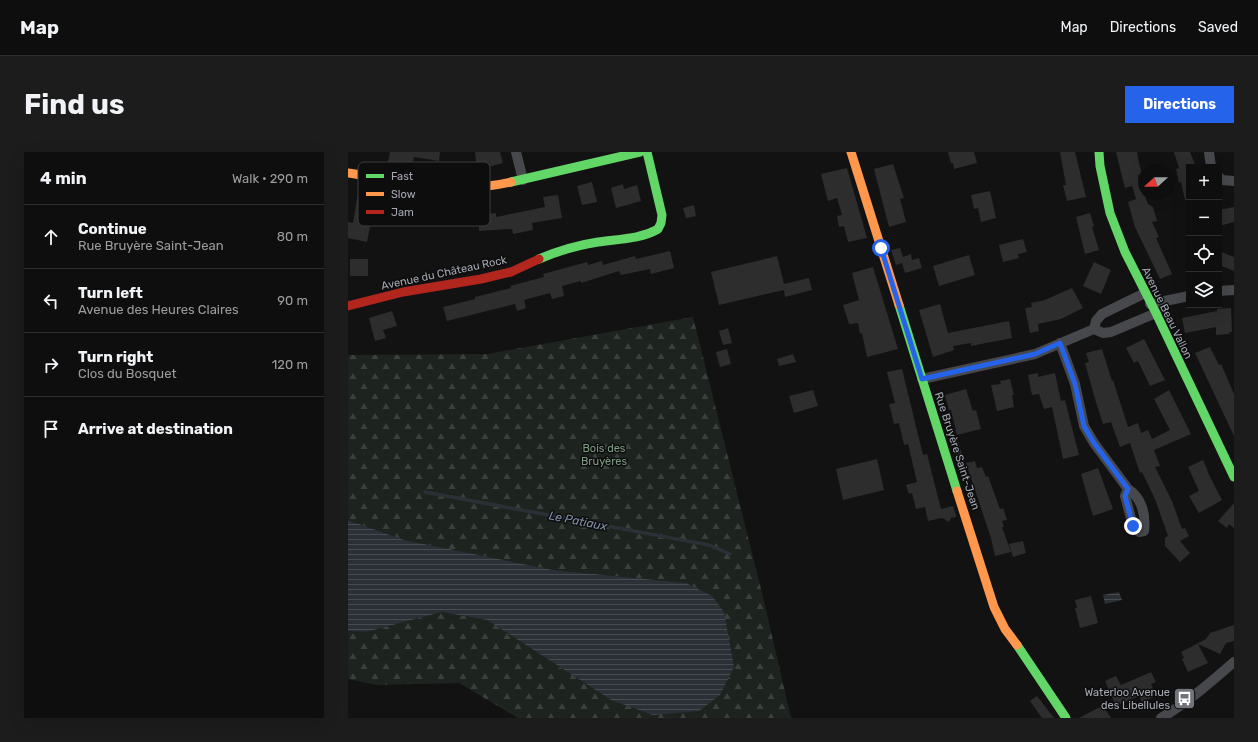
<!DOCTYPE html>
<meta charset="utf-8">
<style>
body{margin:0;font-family:Rubik,sans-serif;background:#1c1c1c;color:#f1f3f6}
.controls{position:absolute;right:12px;top:12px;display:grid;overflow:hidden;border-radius:0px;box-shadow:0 4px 16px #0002}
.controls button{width:36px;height:36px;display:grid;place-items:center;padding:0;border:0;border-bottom:1px solid #2e2e2e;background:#0e0e0e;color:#f1f3f6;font:20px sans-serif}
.compass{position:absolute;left:790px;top:12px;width:36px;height:36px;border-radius:50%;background:#0e0e0e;box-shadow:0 4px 16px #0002;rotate:249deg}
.stop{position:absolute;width:12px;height:12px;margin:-9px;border:3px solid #2563eb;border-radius:50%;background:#fff}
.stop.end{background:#2563eb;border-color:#fff;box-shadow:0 1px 4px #0008}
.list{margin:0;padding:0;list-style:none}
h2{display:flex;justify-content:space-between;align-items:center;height:52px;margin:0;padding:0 16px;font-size:17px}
h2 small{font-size:13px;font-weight:400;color:#9b9c9e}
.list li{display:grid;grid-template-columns:26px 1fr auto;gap:12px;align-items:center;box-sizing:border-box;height:64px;padding:0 16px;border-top:1px solid #2e2e2e}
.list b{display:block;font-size:15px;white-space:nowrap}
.list p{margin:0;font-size:13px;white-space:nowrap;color:#9b9c9e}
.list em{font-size:13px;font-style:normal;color:#9b9c9e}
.icon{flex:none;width:22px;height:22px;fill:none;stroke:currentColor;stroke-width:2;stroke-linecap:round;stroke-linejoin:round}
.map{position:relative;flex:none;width:886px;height:566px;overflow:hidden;border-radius:0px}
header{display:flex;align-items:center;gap:24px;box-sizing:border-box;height:56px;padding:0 20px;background:#0e0e0e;border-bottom:1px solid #2e2e2e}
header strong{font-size:19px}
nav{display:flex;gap:22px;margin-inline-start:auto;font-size:14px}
.intro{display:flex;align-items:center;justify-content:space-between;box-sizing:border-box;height:96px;padding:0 24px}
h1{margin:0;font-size:28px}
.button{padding:10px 18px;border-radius:0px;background:#2563eb;color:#fff;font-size:14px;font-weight:700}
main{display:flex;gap:24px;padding:0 24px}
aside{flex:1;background:#0e0e0e;border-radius:0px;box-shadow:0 4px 16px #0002}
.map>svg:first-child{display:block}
.forest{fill:url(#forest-firs)}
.water{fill:url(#water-rules)}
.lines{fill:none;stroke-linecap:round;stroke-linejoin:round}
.stream{stroke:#2b3037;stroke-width:3.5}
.building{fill:#2d2d2e}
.street{stroke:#47484c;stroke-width:10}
.fast{stroke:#63d668;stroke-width:9}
.slow{stroke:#ff974d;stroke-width:9}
.jam{stroke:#b3261e;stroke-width:9}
.route{stroke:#2563eb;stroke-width:5}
.labels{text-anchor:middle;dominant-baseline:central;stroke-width:3;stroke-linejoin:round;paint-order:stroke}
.street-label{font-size:11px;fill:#a5a8b2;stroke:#0d0d0e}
.park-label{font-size:11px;fill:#7e9c83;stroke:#0d0d0e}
.poi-label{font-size:11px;fill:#a5a8b2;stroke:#0d0d0e;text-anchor:end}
.water-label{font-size:12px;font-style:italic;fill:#7f91aa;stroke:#0d0d0e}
.key{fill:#0d0d0e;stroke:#3b3c3f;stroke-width:1}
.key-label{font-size:11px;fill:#a5a8b2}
</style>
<header>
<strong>Map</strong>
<nav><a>Map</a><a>Directions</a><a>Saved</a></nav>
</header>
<div class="intro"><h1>Find us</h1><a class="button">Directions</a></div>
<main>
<aside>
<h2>4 min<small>Walk · 290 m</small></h2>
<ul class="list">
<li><svg class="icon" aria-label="ahead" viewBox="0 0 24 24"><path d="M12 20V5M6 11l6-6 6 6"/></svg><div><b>Continue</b><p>Rue Bruyère Saint-Jean</p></div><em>80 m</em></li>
<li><svg class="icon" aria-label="left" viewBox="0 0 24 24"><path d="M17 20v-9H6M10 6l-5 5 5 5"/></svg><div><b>Turn left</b><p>Avenue des Heures Claires</p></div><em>90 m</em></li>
<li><svg class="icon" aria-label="right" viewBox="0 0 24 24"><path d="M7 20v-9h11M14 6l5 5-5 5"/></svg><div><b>Turn right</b><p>Clos du Bosquet</p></div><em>120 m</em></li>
<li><svg class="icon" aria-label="arrive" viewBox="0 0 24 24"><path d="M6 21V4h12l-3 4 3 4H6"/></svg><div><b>Arrive at destination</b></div></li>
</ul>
</aside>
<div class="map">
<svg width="886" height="566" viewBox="0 0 886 566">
<defs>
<pattern id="forest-firs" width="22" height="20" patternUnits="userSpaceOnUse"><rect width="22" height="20" fill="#1d231e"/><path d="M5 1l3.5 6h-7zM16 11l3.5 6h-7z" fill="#3b403c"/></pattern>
<pattern id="water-rules" width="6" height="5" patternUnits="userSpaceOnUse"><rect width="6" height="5" fill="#2b3037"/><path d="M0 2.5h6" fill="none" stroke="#474b52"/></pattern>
</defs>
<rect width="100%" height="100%" fill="#121213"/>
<!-- forest -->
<path class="forest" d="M345 165 416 449 443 566H170L111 531 28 533 0 527V479L18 480 94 460 139 468 263 548 338 431 205 418 56 388 0 368V203L139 202Z"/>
<!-- water -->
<path class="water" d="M0 368 56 388 205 418 338 431 364 444 376 460 386 515 372 543 351 559 305 563 263 548 139 468 94 460 18 480 0 479Z
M771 440 774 448 757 452 755 443Z"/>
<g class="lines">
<!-- stream -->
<path class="stream" d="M77 340 361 393 382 402"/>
</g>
<!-- building -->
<path class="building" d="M42 0H92L91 9 66 5 64 14 40 10Z
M127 0H152L155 11 129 18Z
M600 0H626L629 11 606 17 605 11H603Z
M712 0H727L738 45 719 49 715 33H718Z
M768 0H789L791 11 794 22 790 23 791 28 800 52 805 55 809 69 804 70 811 85 808 86 824 122 812 127 787 75 780 50 788 47 784 34 777 36Z
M826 0H842L848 15H841V48H837L833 30 831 31 828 17 831 16Z
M545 12 556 46 552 47 558 70 541 75 526 17Z
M499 16 519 86 500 90 496 74 491 75 489 64 494 63 489 46 480 49 473 22Z
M244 30 249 50 234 53 229 34Z
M275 32 276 37 289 33 293 49 268 56 263 36Z
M642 39 648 66 633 70 630 56 626 57 623 43Z
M10 41 33 45 31 60H25L19 90 0 86V70L5 71Z
M210 43 214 66 184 71 185 78 165 82 164 77 131 79 130 56 139 55V62L148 61V65L197 55 195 45Z
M346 53 348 64 338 66 335 56Z
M886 55V70L871 74V58Z
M742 61 746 74 744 75 751 98 737 102 728 65Z
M675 87 679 100 670 102 671 106 655 110 651 93Z
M552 96 555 105 563 102 564 108 571 106 574 116 557 121 554 111 548 113 543 98Z
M322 99 326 116 303 122 302 117 273 123 271 119 233 131V129L214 134 216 144 204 147 202 141 176 148 178 156 169 159 167 152 99 169 95 155 127 147V145L163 136 162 134 196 125 195 122 239 110 240 113 254 109 255 113 287 104 288 107Z
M871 99 886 105V119L871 113Z
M621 103 627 123 591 134 585 114Z
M429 104 436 132 461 126 464 138 437 145 436 138 371 153 363 120Z
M2 107H20V124H2Z
M746 110 763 118 753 142 735 134Z
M525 115 550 197 519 205 514 181 512 182 510 171 501 172 495 153 511 148 504 121Z
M724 136 735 156 713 167 690 172 691 179 682 181 677 156 684 155 683 151 697 148Z
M592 152 600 181 661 169 664 186 623 194V191L605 194 606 198 585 205 571 158Z
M883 156 884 180H881L882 182 868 183V175L837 181 834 166 869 159V157Z
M44 159 49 174 35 178 38 186 27 189 21 166Z
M380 176 384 191 375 193 371 179Z
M796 187 817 228 802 234 790 209 786 211 778 196Z
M862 195 871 213 873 212 886 242V284L847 201Z
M379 197 383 212 372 215 368 200Z
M754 197 763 226 764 229 765 228 780 275 790 271 793 281 800 278 804 287 822 278 806 247 821 238 843 282 806 298 812 314 807 315 824 349 834 377 837 376 841 384 832 389 842 401 832 410 817 394V386L820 384 807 347 794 320 792 321 782 291 772 295 763 270 755 272 747 247 737 211 741 210 738 201Z
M445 202 448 210 431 214 429 207Z
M554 217 575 303 579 302 593 357 605 354 608 363V365L603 366 601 370 594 366 580 369 577 355 568 357 564 341 561 342 558 333 569 330 560 292 556 293 551 271 546 272 544 263 541 252 547 251 539 220Z
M690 221V225L707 221 713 249 717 248 731 303 715 307 704 255 696 257 691 242 684 243 680 223Z
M662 227 666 243H664L666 255 649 259 643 233 653 232 652 229Z
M618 237 625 259 628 258 633 277 609 283 603 258H601L597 243Z
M465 238 470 254 446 261 441 244Z
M610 289 617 312 611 313 604 291Z
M529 307 536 338 495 348 488 317Z
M855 308 860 319H859L874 348 851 361 841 344 851 339 840 315Z
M627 309 629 316 634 315 638 325 640 324 652 357 655 356 659 368 654 369 656 375H654L663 400 647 404 643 386 618 311Z
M750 316 765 357 745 364 733 322Z
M886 351V376L881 372 879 376 870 369Z
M675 389 678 401 665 405 661 392Z
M743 444 750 471 732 476 727 456H729L727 448Z
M886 473V489L878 491 872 502 850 492 860 511 840 520 834 507 836 506 833 500 858 487 862 481Z
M803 520 808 530 803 532 808 544 794 550 791 544 768 554 757 529 768 524 773 533Z
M689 544 706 566H694L682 549Z
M755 554 763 566H731L748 557Z"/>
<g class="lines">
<!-- street -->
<path class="street" d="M168 0 175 28
M861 0 863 15
M871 25 874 28 886 29
M871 139 886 138
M797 141 754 162 748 169 746 177 755 181 763 180 808 161
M802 152 841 144
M712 191 727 232 736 274 746 291 780 337 777 344 785 374 791 380 796 379C798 363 794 346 780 337
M574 227 687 202 746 177
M813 566C840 550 863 530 886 510"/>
<!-- fast -->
<path class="fast" d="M751 0 752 14 762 61 777 100 808 161 886 325
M163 30 292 0
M191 107C210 99 230 93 250 90 270 87 293 87 310 77L313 71 314 63 299 0
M551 153 609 339
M669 493 718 566"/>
<!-- slow -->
<path class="slow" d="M503 0 551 153
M0 21C53 29 109 43 163 30
M609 339 646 455 657 477 669 493"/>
<!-- jam -->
<path class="jam" d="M0 154 55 140 133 127 163 120 191 107"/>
</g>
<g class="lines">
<!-- route -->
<path class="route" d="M533 96 574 227 687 202 712 191 727 232 736 274 746 291 780 337 777 344 785 374"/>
</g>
<!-- icons -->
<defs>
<symbol id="bus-square" viewBox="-11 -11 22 22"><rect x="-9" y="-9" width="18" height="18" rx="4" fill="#72747a" stroke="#0d0d0e"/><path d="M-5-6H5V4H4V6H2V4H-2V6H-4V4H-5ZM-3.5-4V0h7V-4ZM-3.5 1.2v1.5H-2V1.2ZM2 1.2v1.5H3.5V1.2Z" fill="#fff"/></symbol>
</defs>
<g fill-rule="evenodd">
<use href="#bus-square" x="824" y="534" width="25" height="25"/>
</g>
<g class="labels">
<!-- street labels -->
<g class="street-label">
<text transform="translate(96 121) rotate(-12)">Avenue du Château Rock</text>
<text transform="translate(819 161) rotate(64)">Avenue Beau Vallon</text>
<text transform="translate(609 299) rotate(72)">Rue Bruyère Saint-Jean</text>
</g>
<!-- park labels -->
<g class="park-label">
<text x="256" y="296">Bois des<tspan x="256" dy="13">Bruyères</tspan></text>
</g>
<!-- poi labels -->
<g class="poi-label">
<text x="822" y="540">Waterloo Avenue<tspan x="822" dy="13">des Libellules</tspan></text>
</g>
<!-- water labels -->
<g class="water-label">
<text transform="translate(230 369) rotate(11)">Le Patiaux</text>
</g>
</g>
<!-- legend -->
<rect x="10" y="10" width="132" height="64" rx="6" class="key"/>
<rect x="18" y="22" width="18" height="4" fill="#63d668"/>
<rect x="18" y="40" width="18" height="4" fill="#ff974d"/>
<rect x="18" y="58" width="18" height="4" fill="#b3261e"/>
<g class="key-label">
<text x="43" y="28">Fast</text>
<text x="43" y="46">Slow</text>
<text x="43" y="64">Jam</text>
</g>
</svg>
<div class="controls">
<button>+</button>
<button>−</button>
<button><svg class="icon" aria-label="locate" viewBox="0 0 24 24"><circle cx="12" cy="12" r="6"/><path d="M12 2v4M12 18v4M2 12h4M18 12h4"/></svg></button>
<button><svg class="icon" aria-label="layers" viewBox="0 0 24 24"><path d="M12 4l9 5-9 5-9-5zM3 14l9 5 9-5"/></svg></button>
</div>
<svg class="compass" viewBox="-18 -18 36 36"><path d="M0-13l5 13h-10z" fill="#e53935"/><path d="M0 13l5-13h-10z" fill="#9b9c9e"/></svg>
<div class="stop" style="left:533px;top:96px"></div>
<div class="stop end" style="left:785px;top:374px"></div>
</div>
</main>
